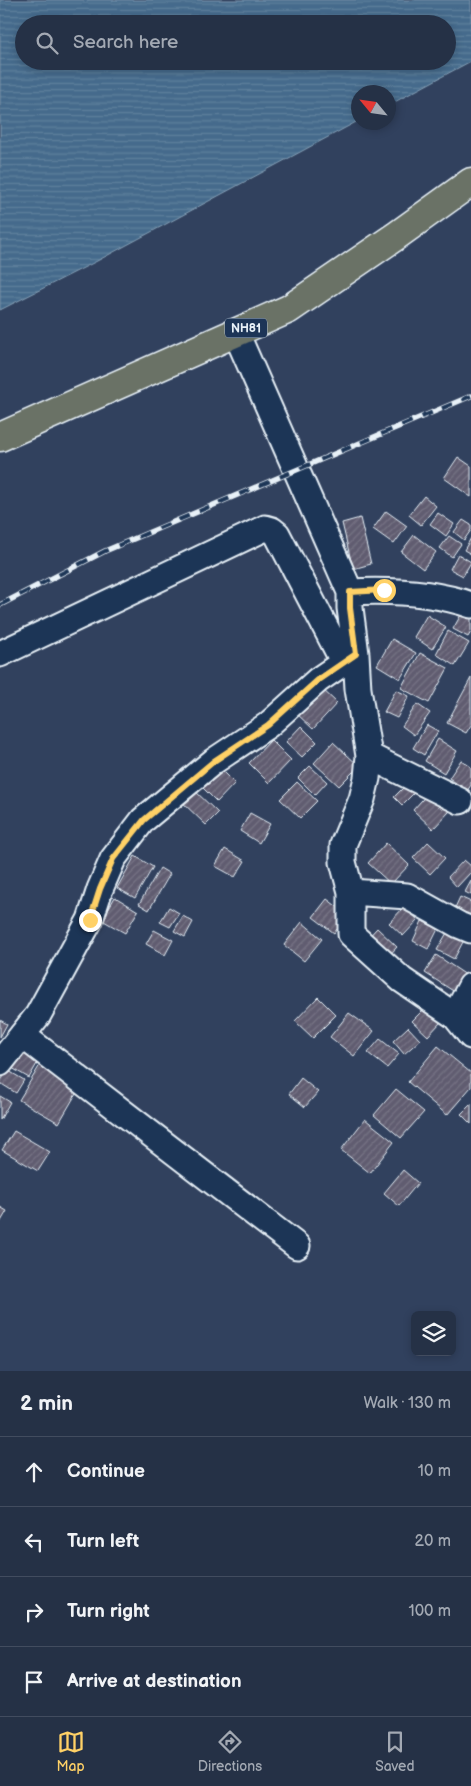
<!DOCTYPE html>
<meta charset="utf-8">
<style>
body{margin:0;font-family:"Balsamiq Sans",sans-serif;background:#313d51;color:#f1f3f6}
.controls{position:absolute;right:15px;bottom:15px;display:grid;overflow:hidden;border-radius:8px;box-shadow:0 2px 8px #0003}
.controls button{width:45px;height:45px;display:grid;place-items:center;padding:0;border:0;border-bottom:1px solid #424c5f;background:#253146;color:#f1f3f6;font:25px sans-serif}
.compass{position:absolute;left:351px;top:85px;width:45px;height:45px;border-radius:50%;background:#253146;box-shadow:0 2px 8px #0003;rotate:299deg}
.stop{position:absolute;width:15px;height:15px;margin:-11px;border:4px solid #ffd166;border-radius:50%;background:#fff}
.stop.end{background:#ffd166;border-color:#fff;box-shadow:0 1px 5px #0008}
.list{margin:0;padding:0;list-style:none}
h2{display:flex;justify-content:space-between;align-items:center;height:65px;margin:0;padding:0 20px;font-size:21px}
h2 small{font-size:16px;font-weight:400;color:#a3a9b3}
.list li{display:grid;grid-template-columns:32px 1fr auto;gap:15px;align-items:center;box-sizing:border-box;height:70px;padding:0 20px;border-top:1px solid #424c5f}
.list b{display:block;font-size:19px;white-space:nowrap}
.list em{font-size:16px;font-style:normal;color:#a3a9b3}
.icon{flex:none;width:28px;height:28px;fill:none;stroke:currentColor;stroke-width:2;stroke-linecap:round;stroke-linejoin:round}
.map{position:relative;flex:none;width:471px;height:1371px;overflow:hidden}
.search{position:absolute;background:#253146;box-shadow:0 2px 8px #0003;left:15px;right:15px;top:15px;height:55px;display:flex;align-items:center;gap:12px;box-sizing:border-box;padding:0 18px;border-radius:28px;color:#a3a9b3;font-size:19px}
.sheet{height:345px;background:#253146}
nav{display:flex;justify-content:space-around;align-items:center;box-sizing:border-box;height:70px;border-top:1px solid #424c5f;background:#253146;font-size:14px;color:#a3a9b3}
nav a{display:grid;justify-items:center;gap:2px}
nav .on{color:#ffd166}
.map>svg:first-child{display:block}
.water{fill:url(#water-rules);stroke:#86a1b7;fill-rule:evenodd}
.building{fill:url(#building-hatch);stroke:#e8f1f8}
.lines{fill:none;stroke-linecap:round;stroke-linejoin:round}
.street-casing{stroke:#e8f1f8;stroke-width:29}
.highway-casing{stroke:#e8f1f8;stroke-width:31}
.street{stroke:#1d3557;stroke-width:25}
.highway{stroke:#6a7266;stroke-width:28}
.rail-casing{stroke:#e8f1f8;stroke-width:5.5}
.rail{stroke:#1d3557;stroke-width:4;stroke-dasharray:11;stroke-linecap:butt}
.route{stroke:#ffd166;stroke-width:6}
.labels{text-anchor:middle;dominant-baseline:central;stroke-width:4.5;stroke-linejoin:round;paint-order:stroke}
.shield{fill:#1d3557;stroke:#abb9c8;stroke-width:1}
.shield-label{font-size:12px;font-weight:bold;fill:#e8f1f8}
</style>
<div class="map">
<svg width="471" height="1371" viewBox="0 0 471 1371">
<defs>
<pattern id="water-rules" width="6" height="5" patternUnits="userSpaceOnUse" patternTransform="scale(1.25)"><rect width="6" height="5" fill="#456b8c"/><path d="M0 2.5h6" fill="none" stroke="#60819d"/></pattern>
<pattern id="building-hatch" width="6" height="6" patternUnits="userSpaceOnUse" patternTransform="scale(1.25)"><rect width="6" height="6" fill="#605c70"/><path d="M-1 1l2-2M0 6l6-6M5 7l2-2" fill="none" stroke="#777485"/></pattern>
</defs>
<rect width="100%" height="100%" fill="#31415e"/>
<filter id="ink" filterUnits="userSpaceOnUse"><feTurbulence type="fractalNoise" baseFrequency=".02" numOctaves="2"/><feDisplacementMap in="SourceGraphic" scale="10" xChannelSelector="R" yChannelSelector="G"/><feConvolveMatrix kernelMatrix="1 2 1 2 8 2 1 2 1" color-interpolation-filters="sRGB"/></filter>
<g filter="url(#ink)">
<!-- water -->
<path class="water" d="M0 0H471V61L389 105 388 92H358V121L97 261 0 310ZM24 24H447V61H24Z"/>
<!-- building -->
<path class="building" d="M458 457 471 466V497L444 478Z
M424 496 436 506 421 525 409 515Z
M386 511 407 526 394 544 373 529Z
M438 513 454 524 446 536 430 524Z
M360 518 371 564 353 569 342 523Z
M463 520 471 525V530L464 540 454 532Z
M414 535 436 552 423 569 401 552Z
M449 536 461 544 452 557 440 548Z
M471 538V554L464 550Z
M458 554 471 562 463 576 450 569Z
M463 611 471 616V632L468 637 453 629Z
M427 615 446 627 432 649 414 637Z
M448 631 469 643 455 666 436 654Z
M392 639 416 653 400 679 377 665Z
M420 653 448 668 429 703 401 688Z
M471 678V725L466 733 447 723Z
M320 687 337 703 313 729 296 713Z
M396 690 409 696 397 718 384 712Z
M417 704 430 713 414 735 402 726Z
M427 725 438 731 424 755 413 748Z
M301 726 317 742 302 757 286 742Z
M438 739 457 751 444 773 425 761Z
M271 740 291 760 269 783 249 763Z
M333 742 359 766 339 786 314 763Z
M461 760 471 767V785L467 791 449 778Z
M310 766 327 782 315 795 298 778Z
M219 767 235 783 217 802 201 786Z
M410 781 418 789 402 805 394 797Z
M297 782 317 801 300 818 280 799Z
M192 788 218 813 206 825 180 800Z
M430 791 450 811 433 829 413 810Z
M250 813 270 824 259 843 240 831Z
M428 842 445 858 430 874 413 858Z
M386 843 409 865 391 884 368 863Z
M225 849 245 861 235 877 215 866Z
M135 856 153 867 135 898 117 888Z
M464 860 471 866V872L457 887 448 877Z
M160 868 170 874 149 910 139 904Z
M471 881V895L465 892Z
M115 897 138 911 125 933 102 920Z
M460 897 471 902V918L454 910Z
M327 899 348 915 334 933 313 917Z
M169 907 179 913 170 927 160 922Z
M404 907 418 920 403 936 389 923Z
M183 916 193 922 185 937 174 931Z
M422 921 438 929 428 949 413 941Z
M302 922 322 939 304 961 284 945Z
M377 928 397 947 384 961 364 942Z
M154 930 173 940 165 955 146 944Z
M448 931 464 940 454 959 437 950Z
M436 955 469 977 458 994 425 973Z
M318 997 336 1015 313 1038 295 1021Z
M426 1007 441 1022 428 1036 412 1021Z
M349 1013 374 1031 354 1056 330 1037Z
M0 1020 7 1024 0 1037Z
M408 1027 420 1040 404 1054 393 1041Z
M380 1039 399 1054 387 1068 368 1053Z
M438 1046 471 1073V1087L447 1115 408 1082Z
M22 1050 39 1060 29 1078 12 1068Z
M40 1065 80 1087 59 1123 19 1100Z
M7 1070 24 1080 16 1093 0 1083Z
M301 1078 318 1092 305 1107 289 1094Z
M396 1089 424 1112 401 1138 374 1115Z
M0 1096 10 1102 0 1120Z
M471 1104V1124L461 1114Z
M365 1119 394 1142 370 1173 341 1150Z
M14 1131 50 1152 38 1171 2 1150Z
M403 1170 418 1183 399 1206 384 1193Z
M0 1207 7 1211 0 1223Z"/>
<g class="lines">
<defs>
<path id="street" d="M236 333 350 592
M0 654 265 528 272 530 277 534 343 661
M356 654 358 689 369 756 367 778 362 799 343 845V862L351 892V934L402 980 455 1016 471 1036
M369 756 460 801
M351 892 407 896 459 925 471 930
M455 1016 471 986
M22 1035 297 1246
M0 1063 38 1015 90 920 100 889 113 859 143 820 214 761 268 725 318 680 356 654 350 608V592C390 590 433 592 471 605"/>
<path id="highway" d="M0 437 289 309 396 236 471 182"/>
</defs>
<!-- street casing -->
<use href="#street" class="street-casing"/>
<!-- highway casing -->
<use href="#highway" class="highway-casing"/>
<!-- street -->
<use href="#street" class="street"/>
<!-- highway -->
<use href="#highway" class="highway"/>
<defs>
<path id="rail" d="M0 605 105 551 471 396"/>
</defs>
<!-- rail casing -->
<use href="#rail" class="rail-casing"/>
<!-- rail -->
<use href="#rail" class="rail"/>
</g>
</g>
<g class="lines" filter="url(#ink)">
<!-- route -->
<path class="route" d="M90 920 100 889 113 859 144 820 214 761 268 725 318 680 356 654 350 608V592L384 590"/>
</g>
<g class="labels">
<!-- shield labels -->
<rect class="shield" x="225" y="318.5" width="42" height="19" rx="4"/>
<g class="shield-label">
<text x="246" y="328">NH81</text>
</g>
</g>
</svg>
<div class="controls">
<button><svg class="icon" aria-label="layers" viewBox="0 0 24 24"><path d="M12 4l9 5-9 5-9-5zM3 14l9 5 9-5"/></svg></button>
</div>
<svg class="compass" viewBox="-18 -18 36 36"><path d="M0-13l5 13h-10z" fill="#e53935"/><path d="M0 13l5-13h-10z" fill="#a3a9b3"/></svg>
<div class="stop" style="left:384px;top:590px"></div>
<div class="stop end" style="left:90px;top:920px"></div>
<div class="search"><svg class="icon" aria-label="search" viewBox="0 0 24 24"><circle cx="10" cy="10" r="6"/><path d="M15 15l6 6"/></svg>Search here</div>
</div>
<section class="sheet">
<h2>2 min<small>Walk · 130 m</small></h2>
<ul class="list">
<li><svg class="icon" aria-label="ahead" viewBox="0 0 24 24"><path d="M12 20V5M6 11l6-6 6 6"/></svg><div><b>Continue</b></div><em>10 m</em></li>
<li><svg class="icon" aria-label="left" viewBox="0 0 24 24"><path d="M17 20v-9H6M10 6l-5 5 5 5"/></svg><div><b>Turn left</b></div><em>20 m</em></li>
<li><svg class="icon" aria-label="right" viewBox="0 0 24 24"><path d="M7 20v-9h11M14 6l5 5-5 5"/></svg><div><b>Turn right</b></div><em>100 m</em></li>
<li><svg class="icon" aria-label="arrive" viewBox="0 0 24 24"><path d="M6 21V4h12l-3 4 3 4H6"/></svg><div><b>Arrive at destination</b></div></li>
</ul>
</section>
<nav>
<a class="on"><svg class="icon" aria-label="map" viewBox="0 0 24 24"><path d="M3 6l6-2 6 2 6-2v14l-6 2-6-2-6 2zM9 4v14M15 6v14"/></svg>Map</a>
<a><svg class="icon" aria-label="directions" viewBox="0 0 24 24"><path d="M12 3l9 9-9 9-9-9zM9 14v-3h6M13 9l2 2-2 2"/></svg>Directions</a>
<a><svg class="icon" aria-label="saved" viewBox="0 0 24 24"><path d="M7 4h10v16l-5-4-5 4z"/></svg>Saved</a>
</nav>
